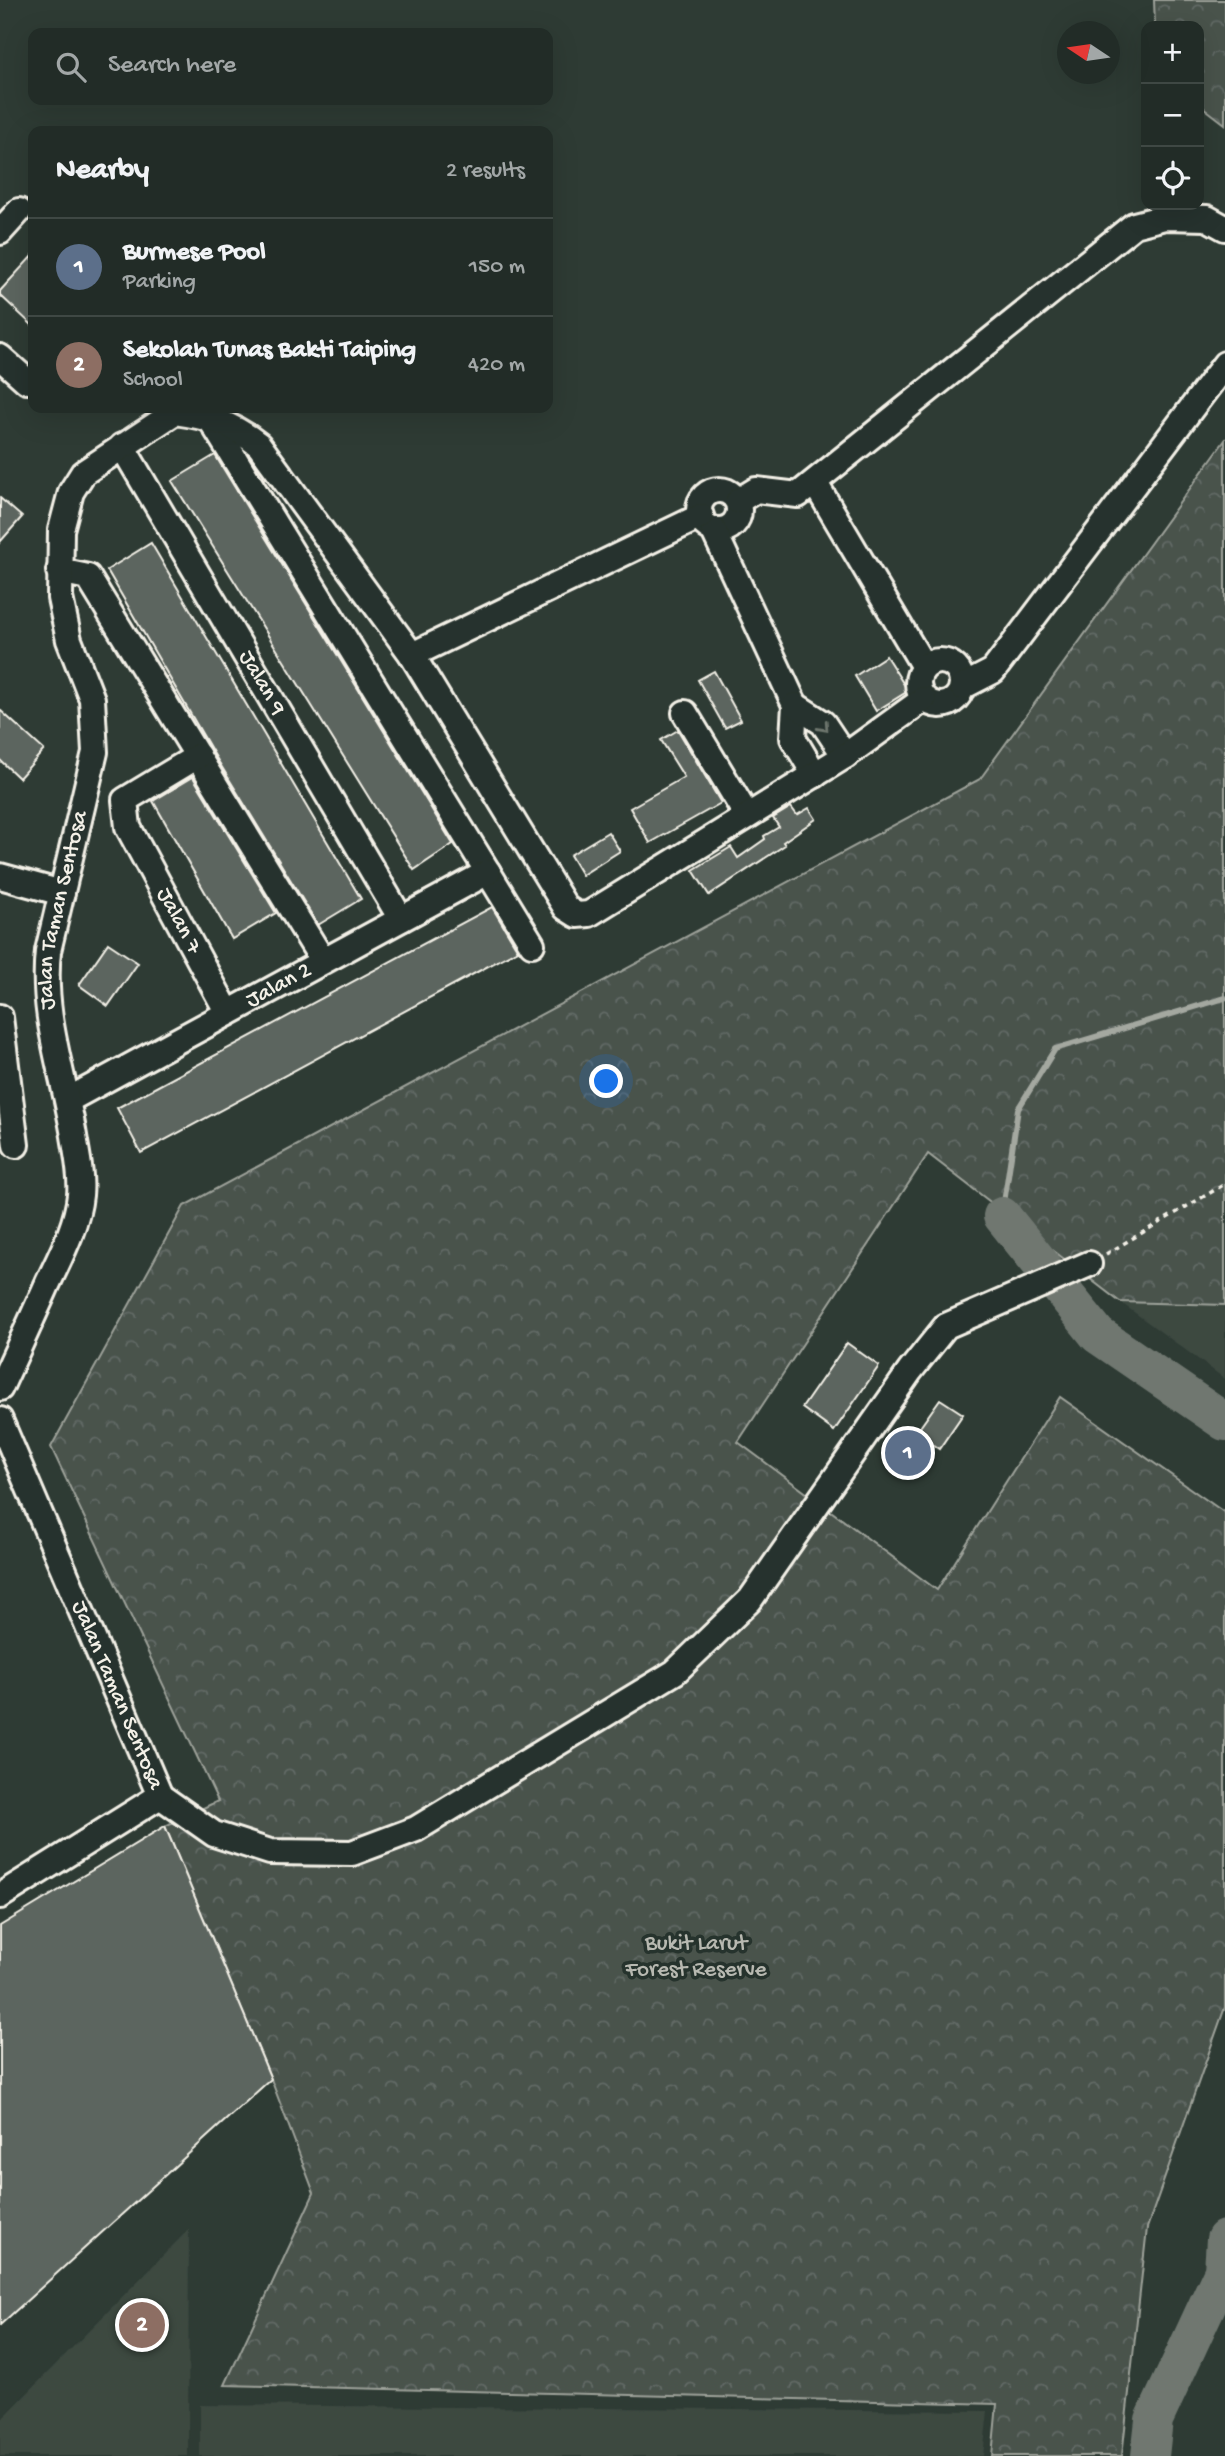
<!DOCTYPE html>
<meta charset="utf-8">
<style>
body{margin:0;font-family:"Gochi Hand",sans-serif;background:#2e3833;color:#f1f3f6}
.controls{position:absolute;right:21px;top:21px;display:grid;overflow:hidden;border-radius:14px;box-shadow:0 7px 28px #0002}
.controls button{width:63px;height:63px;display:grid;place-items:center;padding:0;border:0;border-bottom:2px solid #3f4844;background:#222c27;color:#f1f3f6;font:35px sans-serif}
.compass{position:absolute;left:1057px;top:21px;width:63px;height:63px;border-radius:50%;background:#222c27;box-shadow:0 7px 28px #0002;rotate:283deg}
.you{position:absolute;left:607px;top:1082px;width:24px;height:24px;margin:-18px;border:5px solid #fff;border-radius:50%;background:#1a73e8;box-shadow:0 0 0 10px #1a73e833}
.badge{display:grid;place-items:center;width:46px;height:46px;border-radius:50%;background:#bca0f2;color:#fff;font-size:23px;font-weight:700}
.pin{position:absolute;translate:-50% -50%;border:4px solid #fff;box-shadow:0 2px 7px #0006}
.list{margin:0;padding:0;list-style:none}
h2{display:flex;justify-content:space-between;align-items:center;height:91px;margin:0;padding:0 28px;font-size:30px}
h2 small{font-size:23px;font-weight:400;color:#a2a7a7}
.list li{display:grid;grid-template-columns:46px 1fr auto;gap:21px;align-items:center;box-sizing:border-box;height:98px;padding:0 28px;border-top:2px solid #3f4844}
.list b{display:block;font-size:26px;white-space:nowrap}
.list p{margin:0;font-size:23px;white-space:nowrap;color:#a2a7a7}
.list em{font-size:23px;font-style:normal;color:#a2a7a7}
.icon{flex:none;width:38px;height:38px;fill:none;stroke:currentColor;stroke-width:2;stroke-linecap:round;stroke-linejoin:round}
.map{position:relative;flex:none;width:1225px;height:2456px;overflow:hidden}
.search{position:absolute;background:#222c27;box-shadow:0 7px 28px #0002;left:28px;top:28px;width:525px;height:77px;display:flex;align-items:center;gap:18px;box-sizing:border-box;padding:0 24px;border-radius:14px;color:#a2a7a7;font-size:26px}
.panel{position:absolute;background:#222c27;box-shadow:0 7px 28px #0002;left:28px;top:126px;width:525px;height:287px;border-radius:14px}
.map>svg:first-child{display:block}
.built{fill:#3c4841}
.forest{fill:url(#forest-crowns);stroke:#9ea29a;stroke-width:2}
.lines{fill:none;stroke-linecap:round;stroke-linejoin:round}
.stream{stroke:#a4a8a0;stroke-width:6}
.river{stroke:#6f7770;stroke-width:38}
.building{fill:#5c655e;stroke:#f4f1e8;stroke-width:2}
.minor-casing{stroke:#f4f1e8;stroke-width:30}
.path{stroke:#f4f1e8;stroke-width:3.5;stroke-dasharray:5 5;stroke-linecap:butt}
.minor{stroke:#26332d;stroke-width:24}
.oneway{stroke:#6e766e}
.labels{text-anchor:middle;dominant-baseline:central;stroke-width:7;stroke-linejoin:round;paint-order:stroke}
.street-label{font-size:23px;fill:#f4f1e8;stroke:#26332d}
.park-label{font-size:23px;fill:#b8b9b1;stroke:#26332d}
</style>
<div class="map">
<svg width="1225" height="2456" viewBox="0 0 1225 2456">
<defs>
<pattern id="forest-crowns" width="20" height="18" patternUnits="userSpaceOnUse" patternTransform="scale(1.75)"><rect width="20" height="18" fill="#48524c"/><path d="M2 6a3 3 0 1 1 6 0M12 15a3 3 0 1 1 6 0" fill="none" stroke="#636b66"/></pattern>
</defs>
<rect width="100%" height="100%" fill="#2e3b34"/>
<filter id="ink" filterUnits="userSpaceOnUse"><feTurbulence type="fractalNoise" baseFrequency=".0143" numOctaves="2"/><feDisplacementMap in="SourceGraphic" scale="14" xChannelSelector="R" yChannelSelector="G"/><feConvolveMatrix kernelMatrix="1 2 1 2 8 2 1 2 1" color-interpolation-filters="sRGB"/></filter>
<g filter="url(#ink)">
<!-- built -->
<path class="built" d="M1120 1302 1225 1305V1379Z
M189 2229 188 2456H0V2421Z
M200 2405 988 2411 983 2456H200Z"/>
<!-- forest -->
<path class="forest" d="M1154 0H1225V124L1199 104V26H1155Z
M1225 440V1305L1120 1302 928 1154 738 1442 937 1590 1060 1397 1225 1513V2007L1147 2228 1122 2456H992L997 2404 225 2385 314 2193 271 2079 165 1826 218 1801 51 1447 184 1206 980 779Z"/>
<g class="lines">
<!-- stream -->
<path class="stream" d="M1002 1216 1018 1109 1055 1049 1225 998"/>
<!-- river -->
<path class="river" d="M1002 1216 1098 1335 1225 1422
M1150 2456 1154 2420 1223 2271 1225 2239"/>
</g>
<!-- building -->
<path class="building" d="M33 255V326L0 295V291Z
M215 455 453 844 414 870 172 481Z
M0 498 22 517 0 542Z
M151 543 361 899 318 925 215 756 107 570Z
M886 656 908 691 876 711 855 676Z
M714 671 741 720 725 728 698 680Z
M0 710 44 750 19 778 0 760Z
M678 730 721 803 650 843 630 808 684 777 661 740Z
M193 777 276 913 232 939 153 801Z
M791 807 797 815 809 808 816 819 783 842 785 845 709 895 693 870 731 847 738 858 765 839 764 836 779 827 773 818Z
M608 832 620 851 582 875 570 855Z
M492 907 518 950 141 1153 117 1108Z
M108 943 138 963 108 1006 79 985Z
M847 1343 879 1366 834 1431 802 1408Z
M940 1399 963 1414 939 1449 916 1433Z
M165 1826 271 2079 0 2325V1926Z"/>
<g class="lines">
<defs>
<g id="minor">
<path d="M0 232 19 211"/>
<path d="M0 357 27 381"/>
<path d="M209 417 532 944"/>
<path id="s1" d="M122 446 401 919"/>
<path d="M815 483 924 667"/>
<circle cx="719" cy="510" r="20"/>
<path d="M738 501 756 490 798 495 1134 225 1165 217 1207 218 1225 228"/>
<path d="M713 529 795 705 793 738 815 775"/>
<path d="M59 571 88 577 323 961"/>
<path d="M412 655 701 516"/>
<circle cx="940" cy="683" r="22"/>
<path d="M962 687 993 671 1225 364"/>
<path d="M795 705 823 723 845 756"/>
<path d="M685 713 747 816"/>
<path id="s2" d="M198 756 125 800 128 827 228 1013"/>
<path d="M0 876 62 893"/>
<path d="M0 1017 16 1145"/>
<path id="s3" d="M68 1100 488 872"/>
<path id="s4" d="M0 1388C16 1353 32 1319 47 1285 60 1257 77 1226 80 1195 82 1176 77 1155 74 1136 64 1074 41 1015 48 951L95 752 92 699 69 640 60 598 61 530 71 492 83 473 175 412C210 417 231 423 259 445L412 655 566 908 577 915 589 914 845 756 924 699"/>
<path id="s5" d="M0 1420 160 1796"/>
<path d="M160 1796 214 1834 270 1852 352 1853 416 1829 675 1672 750 1600 910 1371 946 1326 1089 1264"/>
<path d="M0 1896 160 1796"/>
</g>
</defs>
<!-- minor casing -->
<use href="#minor" class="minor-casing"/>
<!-- path -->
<path class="path" d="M1106 1254 1225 1184"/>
<!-- minor -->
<use href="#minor" class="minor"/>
</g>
<!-- one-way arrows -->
<defs><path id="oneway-chevron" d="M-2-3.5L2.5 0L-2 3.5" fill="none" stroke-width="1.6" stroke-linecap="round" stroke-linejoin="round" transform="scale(1.75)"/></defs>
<use class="oneway" href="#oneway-chevron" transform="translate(824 727) rotate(48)"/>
</g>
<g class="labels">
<!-- street labels -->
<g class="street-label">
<text stroke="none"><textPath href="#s1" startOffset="275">Jalan 9</textPath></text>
<text stroke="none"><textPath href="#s4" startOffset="499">Jalan Taman Sentosa</textPath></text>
<text stroke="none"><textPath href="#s2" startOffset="219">Jalan 7</textPath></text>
<text stroke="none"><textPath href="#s3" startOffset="240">Jalan 2</textPath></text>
<text stroke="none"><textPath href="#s5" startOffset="299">Jalan Taman Sentosa</textPath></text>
</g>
<!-- park labels -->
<g class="park-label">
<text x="696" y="1944">Bukit Larut<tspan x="696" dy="26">Forest Reserve</tspan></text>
</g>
</g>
</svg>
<div class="controls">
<button>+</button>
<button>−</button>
<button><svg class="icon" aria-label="locate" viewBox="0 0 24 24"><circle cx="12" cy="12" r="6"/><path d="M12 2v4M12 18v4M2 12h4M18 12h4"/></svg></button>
</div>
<svg class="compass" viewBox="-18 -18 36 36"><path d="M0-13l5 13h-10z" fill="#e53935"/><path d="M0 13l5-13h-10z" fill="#a2a7a7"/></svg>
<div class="you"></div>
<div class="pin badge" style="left:908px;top:1453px;background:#5c6f8a">1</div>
<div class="pin badge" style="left:142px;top:2325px;background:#8d6e63">2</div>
<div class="search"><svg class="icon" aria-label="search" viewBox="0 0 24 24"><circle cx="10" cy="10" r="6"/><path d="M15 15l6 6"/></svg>Search here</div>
<section class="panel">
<h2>Nearby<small>2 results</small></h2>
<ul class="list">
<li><span class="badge" style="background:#5c6f8a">1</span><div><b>Burmese Pool</b><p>Parking</p></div><em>150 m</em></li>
<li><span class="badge" style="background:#8d6e63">2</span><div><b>Sekolah Tunas Bakti Taiping</b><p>School</p></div><em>420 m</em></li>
</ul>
</section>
</div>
